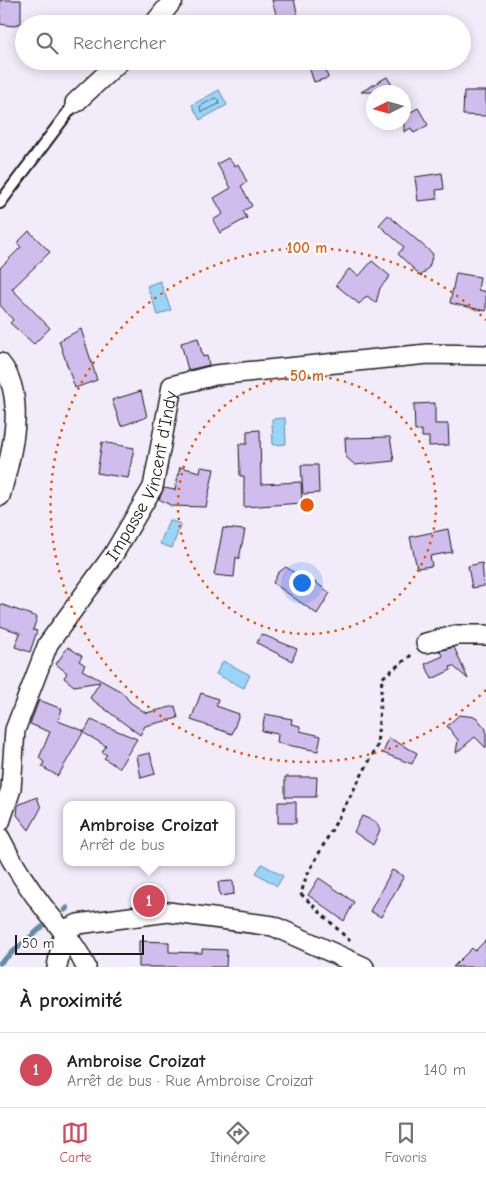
<!DOCTYPE html>
<html lang="fr">
<meta charset="utf-8">
<style>
body{margin:0;font-family:"Comic Neue",sans-serif;background:#f6f6f6;color:#202124}
.compass{position:absolute;left:366px;top:85px;width:45px;height:45px;border-radius:50%;background:#fff;box-shadow:0 2px 12px #0003;rotate:265deg}
.scale{position:absolute;left:15px;bottom:12px;width:129px;box-sizing:border-box;padding-left:5px;border:2px solid #1c1c1c;border-top:0;font-size:14px;line-height:18px;white-space:nowrap;color:#1c1c1c;-webkit-text-stroke:4px #fff;paint-order:stroke}
.you{position:absolute;left:301px;top:582px;width:18px;height:18px;margin:-12px;border:4px solid #fff;border-radius:50%;background:#1a73e8;box-shadow:0 0 0 8px #1a73e833}
.badge{display:grid;place-items:center;width:32px;height:32px;border-radius:50%;background:#d1495b;color:#fff;font-size:16px;font-weight:700}
.pin{position:absolute;translate:-50% -50%;border:2px solid #fff;box-shadow:0 1px 5px #0006}
.popup{position:absolute;left:63px;top:801px;width:172px;height:65px;box-sizing:border-box;display:grid;place-content:center;border-radius:10px;background:#fff;filter:drop-shadow(0 1px 4px #0005);font-size:16px;white-space:nowrap;color:#757577}
.popup b{font-size:19px;color:#202124}
.popup::after{content:'';position:absolute;left:50%;top:100%;margin-left:-10px;border:10px solid transparent;border-top-color:#fff}
.list{margin:0;padding:0;list-style:none}
h2{display:flex;justify-content:space-between;align-items:center;height:65px;margin:0;padding:0 20px;font-size:21px}
h2 small{font-size:16px;font-weight:400;color:#757577}
.list li{display:grid;grid-template-columns:32px 1fr auto;gap:15px;align-items:center;box-sizing:border-box;height:75px;padding:0 20px;border-top:1px solid #e0e0e0}
.list b{display:block;font-size:19px;white-space:nowrap}
.list p{margin:0;font-size:16px;white-space:nowrap;color:#757577}
.list em{font-size:16px;font-style:normal;color:#757577}
.icon{flex:none;width:28px;height:28px;fill:none;stroke:currentColor;stroke-width:2;stroke-linecap:round;stroke-linejoin:round}
.map{position:relative;flex:none;width:486px;height:967px;overflow:hidden}
.search{position:absolute;background:#fff;box-shadow:0 2px 12px #0003;left:15px;right:15px;top:15px;height:55px;display:flex;align-items:center;gap:12px;box-sizing:border-box;padding:0 18px;border-radius:28px;color:#757577;font-size:19px}
.sheet{height:140px;background:#fff}
nav{display:flex;justify-content:space-around;align-items:center;box-sizing:border-box;height:70px;border-top:1px solid #e0e0e0;background:#fff;font-size:14px;color:#757577}
nav a{display:grid;justify-items:center;gap:2px}
nav .on{color:#d1495b}
.map>svg:first-child{display:block}
.water{fill:#98d5f9;stroke:#668ba1}
.lines{fill:none;stroke-linecap:round;stroke-linejoin:round}
.shore{stroke:#4e6674;stroke-width:1}
.stream{stroke:#668ba1;stroke-width:5}
.building{fill:#d0bdee;stroke:#1c1c1c}
.service-casing{stroke:#1c1c1c;stroke-width:14}
.minor-casing{stroke:#1c1c1c;stroke-width:22}
.path{stroke:#1c1c1c;stroke-width:3;stroke-dasharray:4 4;stroke-linecap:butt}
.service{stroke:#fff;stroke-width:10}
.minor{stroke:#fff;stroke-width:19}
.ring{fill:none;stroke:#e8590c;stroke-width:2.5;stroke-dasharray:2.5 5}
.labels{text-anchor:middle;dominant-baseline:central;stroke-width:4;stroke-linejoin:round;paint-order:stroke}
.street-label{font-size:18px;fill:#1c1c1c;stroke:#fff}
.centre{fill:#e8590c;stroke:#fff;stroke-width:2.5}
.ring-label{font-size:15px;text-anchor:middle;font-weight:bold;fill:#e8590c;stroke:#fff;stroke-width:4;stroke-linejoin:round;paint-order:stroke}
</style>
<div class="map">
<svg width="486" height="967" viewBox="0 0 486 967">
<rect width="100%" height="100%" fill="#f1ebfa"/>
<filter id="ink" filterUnits="userSpaceOnUse"><feTurbulence type="fractalNoise" baseFrequency=".02" numOctaves="2"/><feDisplacementMap in="SourceGraphic" scale="10" xChannelSelector="R" yChannelSelector="G"/><feConvolveMatrix kernelMatrix="1 2 1 2 8 2 1 2 1" color-interpolation-filters="sRGB"/></filter>
<g filter="url(#ink)">
<!-- water -->
<path class="water" d="M219 90 227 105 200 120 192 105Z
M160 281 171 310 158 315 147 286Z
M285 418 286 444 273 445 272 419Z
M169 520 181 524 172 548 160 544Z
M223 661 250 675 244 688 216 674Z
M262 864 283 876 277 886 256 873Z"/>
<g class="lines">
<!-- shore -->
<path class="shore" d="M215 98 218 99 219 104 201 112 200 107Z"/>
<!-- stream -->
<path class="stream" d="M65 910 67 908
M0 963 42 927"/>
</g>
<!-- building -->
<path class="building" d="M0 0H21V23L13 26 0 24Z
M272 0H294L298 16 278 21Z
M307 61H323L328 78 314 82Z
M387 77 396 92H361Z
M464 91H486V116L463 115Z
M418 108 428 125 414 133 411 128 404 132V116Z
M228 158 235 166 238 164 247 182 241 186 252 206 243 211 247 218 220 233 213 220 223 214 214 198 231 188 217 164Z
M442 173 444 189 436 190 437 199 418 201 415 177Z
M388 215 433 254 429 267 421 276 398 254 404 247 379 225Z
M29 231 50 252 12 289 50 328 34 344 10 323 13 320 0 305V268L21 247 17 243Z
M372 261 390 276 380 288 376 303 367 296 359 304 336 285 349 269 359 276Z
M456 273 480 277 478 290 486 292V311L450 303Z
M81 329 97 380 75 388 59 341Z
M198 338 203 357 207 356 209 365 188 370 181 343Z
M141 391 147 417 121 426 112 400Z
M435 403V424H448L449 445 429 446V437H422V430L415 431 414 404Z
M260 430 261 484 301 482 302 503 244 507V476H240L239 444H247V431Z
M390 437 394 461 355 465 346 457 345 438Z
M102 442 134 448 128 478 97 473Z
M301 465H318L319 493 303 494Z
M180 467 200 472 201 467 214 469 206 507 172 506 159 499 164 488 175 490Z
M223 528 245 530 239 559 236 557 234 577 214 575Z
M448 529 452 552 430 556 432 566 417 568 410 537Z
M482 563 484 586 472 588 468 566Z
M286 567 312 585 315 582 330 593 317 614 273 583 278 573Z
M0 604 37 617 33 630 37 631 30 652 15 647 20 633 0 626Z
M261 634 297 649 292 661 257 643Z
M68 647 82 656 79 661 85 665 82 670 122 692 130 702 146 713 175 706 178 718 145 726 140 735 90 698 100 682 74 686 64 678 67 673 56 664Z
M454 647 468 679 453 666 450 667 451 670 432 679 425 664 443 656 439 651Z
M201 693 218 699 216 706 239 714 232 734 191 720Z
M39 700 62 709 58 721 84 731 58 776 42 767 44 762 39 758 50 732 30 724Z
M265 714 292 719 291 724 300 726V731L321 736 318 751 277 743 278 734 262 731Z
M459 715 476 717 486 729V748L475 737 456 753 458 740 447 726Z
M91 720 137 739 119 768 104 758 107 755 102 752 106 746 84 733Z
M389 738 417 753 412 764 383 753Z
M150 753 155 774 141 778 137 756Z
M285 777H317L316 797H285Z
M37 797 41 808 29 830 17 815 18 805Z
M278 802H296V823H278Z
M362 816 376 822 380 830 373 845 354 832Z
M392 870 404 876 381 917 370 911Z
M319 878 354 902 344 921 308 895Z
M233 881 234 894 220 896 218 882Z
M486 940V967H453L472 948 475 951Z
M139 941 169 942V952L202 953V949L227 950 226 967H139Z"/>
<g class="lines">
<defs>
<path id="service" d="M0 203 75 103"/>
<g id="minor">
<path d="M154 24 173 0"/>
<path d="M75 103 120 61"/>
<path d="M0 363C28 396 11 458 0 496"/>
<path d="M426 643 457 635H486"/>
<path id="s1" d="M0 822 11 789 15 730 48 644 113 555 153 487 172 386 215 375 428 354 486 355"/>
<path d="M0 838C13 865 30 890 48 913 63 931 76 945 86 967"/>
<path d="M64 930 78 924 168 912 273 926 364 967"/>
<path d="M57 967 64 930"/>
</g>
</defs>
<!-- service casing -->
<use href="#service" class="service-casing"/>
<!-- minor casing -->
<use href="#minor" class="minor-casing"/>
<!-- path -->
<path class="path" d="M350 941 301 894 306 877 377 747 382 678 414 653"/>
<!-- service -->
<use href="#service" class="service"/>
<!-- minor -->
<use href="#minor" class="minor"/>
</g>
</g>
<!-- distance rings -->
<g class="ring">
<circle cx="307" cy="505" r="129"/>
<path d="M486 690A257 257 0 1 1 486 320"/>
</g>
<g class="labels">
<!-- street labels -->
<g class="street-label">
<text stroke="none"><textPath href="#s1" startOffset="382">Impasse Vincent d'Indy</textPath></text>
</g>
</g>
<circle cx="307" cy="505" r="8" class="centre"/>
<g class="ring-label">
<text x="307" y="253">100 m</text>
<text x="307" y="381">50 m</text>
</g>
</svg>
<svg class="compass" viewBox="-18 -18 36 36"><path d="M0-13l5 13h-10z" fill="#e53935"/><path d="M0 13l5-13h-10z" fill="#757577"/></svg>
<div class="scale">50 m</div>
<div class="you"></div>
<div class="pin badge" style="left:149px;top:901px">1</div>
<div class="popup"><b>Ambroise Croizat</b>Arrêt de bus</div>
<div class="search"><svg class="icon" aria-label="search" viewBox="0 0 24 24"><circle cx="10" cy="10" r="6"/><path d="M15 15l6 6"/></svg>Rechercher</div>
</div>
<section class="sheet">
<h2>À proximité<small></small></h2>
<ul class="list">
<li><span class="badge">1</span><div><b>Ambroise Croizat</b><p>Arrêt de bus · Rue Ambroise Croizat</p></div><em>140 m</em></li>
</ul>
</section>
<nav>
<a class="on"><svg class="icon" aria-label="map" viewBox="0 0 24 24"><path d="M3 6l6-2 6 2 6-2v14l-6 2-6-2-6 2zM9 4v14M15 6v14"/></svg>Carte</a>
<a><svg class="icon" aria-label="directions" viewBox="0 0 24 24"><path d="M12 3l9 9-9 9-9-9zM9 14v-3h6M13 9l2 2-2 2"/></svg>Itinéraire</a>
<a><svg class="icon" aria-label="saved" viewBox="0 0 24 24"><path d="M7 4h10v16l-5-4-5 4z"/></svg>Favoris</a>
</nav>
